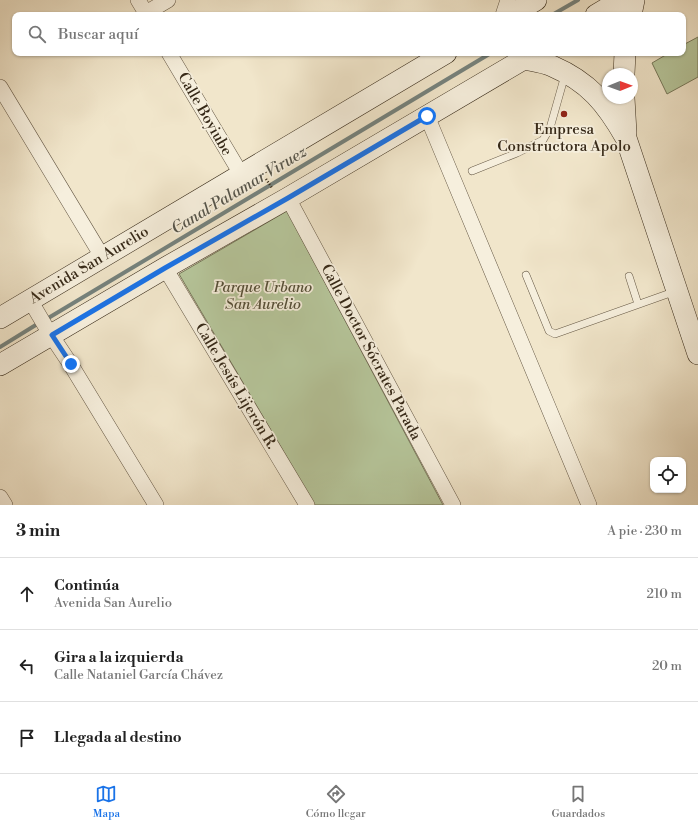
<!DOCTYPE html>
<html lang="es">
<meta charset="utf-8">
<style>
body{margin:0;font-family:"Libre Bodoni",serif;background:#f6f6f6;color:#222}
.controls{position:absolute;right:12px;bottom:12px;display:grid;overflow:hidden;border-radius:8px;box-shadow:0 1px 3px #0004}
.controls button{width:36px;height:36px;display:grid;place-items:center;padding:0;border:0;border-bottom:1px solid #e0e0e0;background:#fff;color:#222;font:20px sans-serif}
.compass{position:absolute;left:602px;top:68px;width:36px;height:36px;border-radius:50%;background:#fff;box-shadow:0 1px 3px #0004;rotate:89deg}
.stop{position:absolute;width:12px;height:12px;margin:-9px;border:3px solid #1a73e8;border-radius:50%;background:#fff}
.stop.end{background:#1a73e8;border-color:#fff;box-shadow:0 1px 4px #0008}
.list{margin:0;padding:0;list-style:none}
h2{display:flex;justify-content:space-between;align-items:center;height:52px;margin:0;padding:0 16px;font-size:17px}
h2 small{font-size:13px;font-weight:400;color:#767676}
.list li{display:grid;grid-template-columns:26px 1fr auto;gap:12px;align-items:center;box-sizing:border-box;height:72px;padding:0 16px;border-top:1px solid #e0e0e0}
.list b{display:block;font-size:15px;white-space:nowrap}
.list p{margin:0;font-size:13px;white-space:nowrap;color:#767676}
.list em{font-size:13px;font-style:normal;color:#767676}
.icon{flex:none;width:22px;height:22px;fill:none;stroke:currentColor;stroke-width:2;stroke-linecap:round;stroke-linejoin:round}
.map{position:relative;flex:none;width:698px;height:505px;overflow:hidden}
.search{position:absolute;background:#fff;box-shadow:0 1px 3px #0004;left:12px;right:12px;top:12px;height:44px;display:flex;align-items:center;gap:10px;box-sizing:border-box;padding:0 14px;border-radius:8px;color:#767676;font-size:15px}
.sheet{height:268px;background:#fff}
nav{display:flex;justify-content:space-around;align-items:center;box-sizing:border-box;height:56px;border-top:1px solid #e0e0e0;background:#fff;font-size:11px;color:#767676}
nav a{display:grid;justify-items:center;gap:2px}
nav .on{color:#1a73e8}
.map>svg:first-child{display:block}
.green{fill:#b6c69b;stroke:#76785a}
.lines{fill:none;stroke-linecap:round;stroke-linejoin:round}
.stream{stroke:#75827d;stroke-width:4}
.lane-casing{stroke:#655845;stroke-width:8}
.street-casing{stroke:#655845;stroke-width:16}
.secondary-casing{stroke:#362918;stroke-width:22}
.path{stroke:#362918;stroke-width:2.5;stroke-dasharray:1 2;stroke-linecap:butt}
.lane{stroke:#f6efdd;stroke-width:7}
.street{stroke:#f6efdd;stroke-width:15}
.secondary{stroke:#f6efdd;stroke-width:21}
.route{stroke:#1a73e8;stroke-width:5}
.poi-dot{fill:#8f2418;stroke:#f6efdd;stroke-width:1.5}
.labels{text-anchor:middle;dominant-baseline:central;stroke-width:3.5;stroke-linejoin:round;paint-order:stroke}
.street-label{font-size:15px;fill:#362918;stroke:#f6efdd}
.poi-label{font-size:15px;fill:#362918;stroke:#f6efdd}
.park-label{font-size:15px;font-style:italic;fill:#565039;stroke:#f6efdd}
.water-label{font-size:16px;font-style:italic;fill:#56554b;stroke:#f6efdd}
</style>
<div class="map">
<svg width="698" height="505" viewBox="0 0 698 505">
<rect width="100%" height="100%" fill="#f1e6cb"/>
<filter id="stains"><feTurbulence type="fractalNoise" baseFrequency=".005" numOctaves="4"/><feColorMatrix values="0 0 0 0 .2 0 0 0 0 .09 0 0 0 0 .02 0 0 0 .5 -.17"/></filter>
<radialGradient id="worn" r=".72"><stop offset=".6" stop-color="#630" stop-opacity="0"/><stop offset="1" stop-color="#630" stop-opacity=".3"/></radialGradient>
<!-- green -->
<path class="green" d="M698 37V77L667 94 652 63 669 53H683V45Z
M287 211 443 505H315L179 274Z"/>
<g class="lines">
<!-- stream -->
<path class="stream" d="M552 15 578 0
M45 320 491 53
M0 347 39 323"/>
<defs>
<path id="lane" d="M472 171 517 153 543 140 550 128 565 75
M526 275 549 331 555 334 676 291
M629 276 638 304"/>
<path id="street" d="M138 0 147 15
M146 13 168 0
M503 15 508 0
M169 53 241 174
M0 87 103 258
M427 116 589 505
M288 198 453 505
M165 268 307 505
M30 300 47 329 71 365 156 505
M0 497 5 505"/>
<path id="secondary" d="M511 15 536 0
M596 15 621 0
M631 15 634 0
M521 53 524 59C533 61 543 62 552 66 589 82 606 103 626 138L698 354
M624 74 625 53
M624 98 626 133
M0 318 446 53
M0 365 165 268 288 198 534 53"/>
</defs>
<!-- lane casing -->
<use href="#lane" class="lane-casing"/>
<!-- street casing -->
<use href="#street" class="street-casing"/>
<!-- secondary casing -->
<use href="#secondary" class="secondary-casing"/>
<!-- path -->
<path class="path" d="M266 179 272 188"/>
<!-- lane -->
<use href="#lane" class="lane"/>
<!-- street -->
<use href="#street" class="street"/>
<!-- secondary -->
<use href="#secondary" class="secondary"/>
</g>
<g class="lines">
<!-- route -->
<path class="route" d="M71 364 52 335 165 268 288 198 427 116"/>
</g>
<!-- markers -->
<circle class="poi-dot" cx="564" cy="114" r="4"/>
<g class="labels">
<!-- street labels -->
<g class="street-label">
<text transform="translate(205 114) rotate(60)">Calle Boyiube</text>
<text transform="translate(89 265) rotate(-31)">Avenida San Aurelio</text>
<text transform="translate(371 352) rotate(62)">Calle Doctor Sócrates Parada</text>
<text transform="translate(236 386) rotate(59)">Calle Jesús Lijerón R.</text>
</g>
<!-- poi labels -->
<g class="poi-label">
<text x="564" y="129">Empresa<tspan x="564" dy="17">Constructora Apolo</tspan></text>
</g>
<!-- park labels -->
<g class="park-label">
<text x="263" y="287">Parque Urbano<tspan x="263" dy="17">San Aurelio</tspan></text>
</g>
<!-- water labels -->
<g class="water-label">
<text transform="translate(239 190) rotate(-31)">Canal Palamar Viruez</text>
</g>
</g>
<rect width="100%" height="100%" filter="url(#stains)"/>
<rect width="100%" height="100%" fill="url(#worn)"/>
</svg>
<div class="controls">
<button><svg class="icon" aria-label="locate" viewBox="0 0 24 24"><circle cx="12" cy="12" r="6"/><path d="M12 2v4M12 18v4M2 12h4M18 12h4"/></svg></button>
</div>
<svg class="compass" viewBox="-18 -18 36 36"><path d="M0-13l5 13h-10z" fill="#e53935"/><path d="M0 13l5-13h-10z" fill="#767676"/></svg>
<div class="stop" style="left:427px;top:116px"></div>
<div class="stop end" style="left:71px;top:364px"></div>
<div class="search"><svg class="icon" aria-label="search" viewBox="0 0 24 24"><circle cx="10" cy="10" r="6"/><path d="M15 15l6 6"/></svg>Buscar aquí</div>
</div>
<section class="sheet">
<h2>3 min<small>A pie · 230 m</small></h2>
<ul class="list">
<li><svg class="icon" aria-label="ahead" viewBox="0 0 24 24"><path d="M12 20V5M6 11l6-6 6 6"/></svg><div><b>Continúa</b><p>Avenida San Aurelio</p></div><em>210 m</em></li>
<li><svg class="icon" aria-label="left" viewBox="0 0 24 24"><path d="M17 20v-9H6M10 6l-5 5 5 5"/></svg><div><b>Gira a la izquierda</b><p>Calle Nataniel García Chávez</p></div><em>20 m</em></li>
<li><svg class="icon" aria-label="arrive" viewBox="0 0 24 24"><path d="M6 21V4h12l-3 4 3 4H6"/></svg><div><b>Llegada al destino</b></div></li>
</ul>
</section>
<nav>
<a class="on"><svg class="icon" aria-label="map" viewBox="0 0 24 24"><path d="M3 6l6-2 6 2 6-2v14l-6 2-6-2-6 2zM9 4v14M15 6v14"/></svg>Mapa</a>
<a><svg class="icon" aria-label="directions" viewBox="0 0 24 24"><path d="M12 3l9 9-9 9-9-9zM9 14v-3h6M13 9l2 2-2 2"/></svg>Cómo llegar</a>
<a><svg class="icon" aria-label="saved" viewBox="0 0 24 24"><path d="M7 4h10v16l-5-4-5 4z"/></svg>Guardados</a>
</nav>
